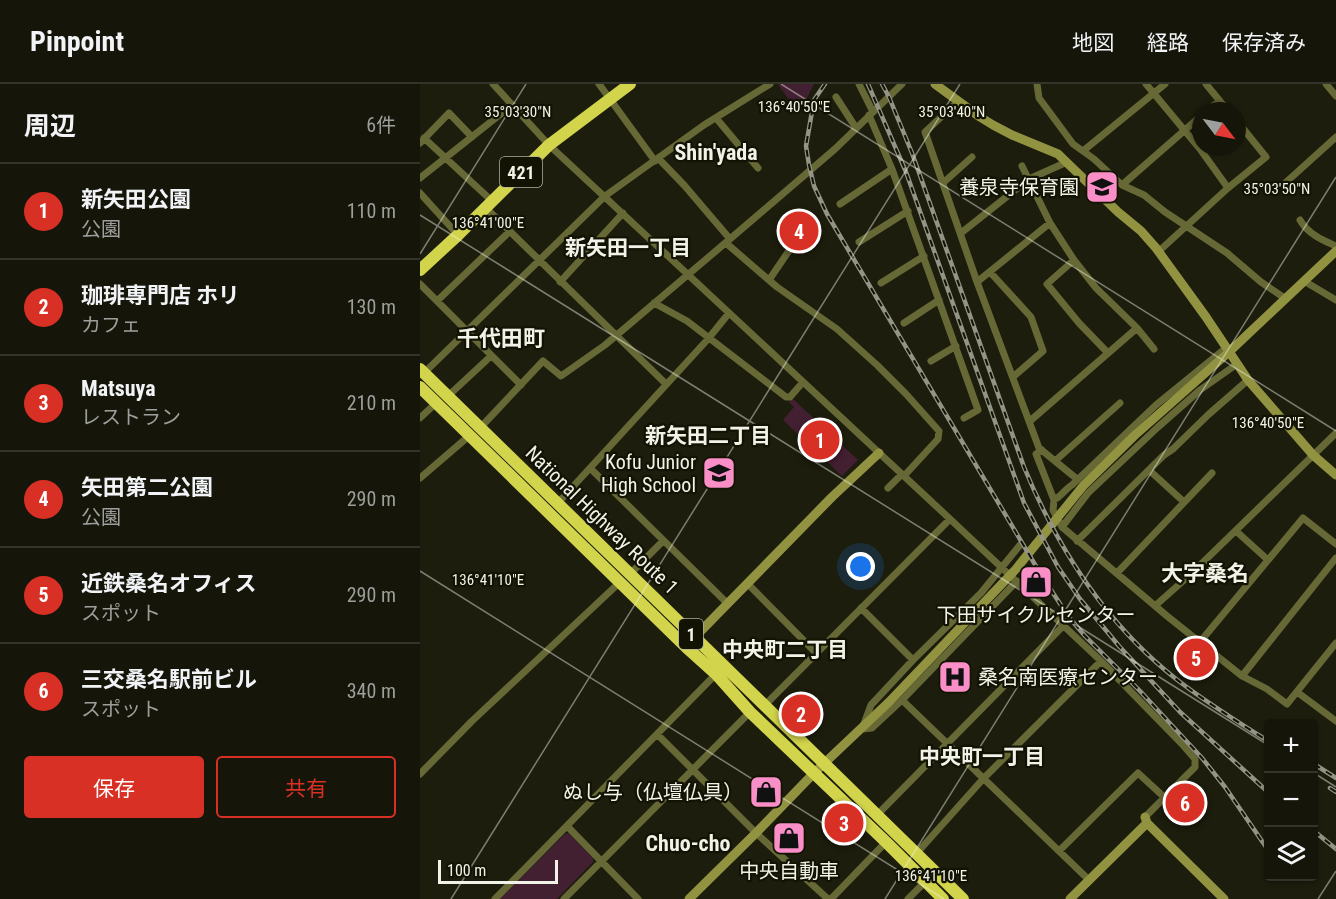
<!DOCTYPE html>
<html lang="ja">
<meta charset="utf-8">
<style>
body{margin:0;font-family:"Roboto Condensed","Noto Sans JP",sans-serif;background:#1e1f12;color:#f1f3f6}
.controls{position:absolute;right:18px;bottom:18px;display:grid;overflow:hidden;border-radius:6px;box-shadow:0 2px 4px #0004}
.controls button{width:54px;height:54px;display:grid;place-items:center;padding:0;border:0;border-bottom:2px solid #34352a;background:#151609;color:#f1f3f6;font:30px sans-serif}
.compass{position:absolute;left:772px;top:18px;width:54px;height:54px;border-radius:50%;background:#151609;box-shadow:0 2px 4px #0004;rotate:122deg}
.scale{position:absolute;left:18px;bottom:15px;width:120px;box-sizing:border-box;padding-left:6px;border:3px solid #f2f3e8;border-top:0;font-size:16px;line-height:21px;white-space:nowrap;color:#f2f3e8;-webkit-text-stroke:4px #131304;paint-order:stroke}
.you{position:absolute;left:441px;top:483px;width:21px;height:21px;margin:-15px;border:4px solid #fff;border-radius:50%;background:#1a73e8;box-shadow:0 0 0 9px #1a73e833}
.badge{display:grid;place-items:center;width:39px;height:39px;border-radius:50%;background:#d93025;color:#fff;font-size:20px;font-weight:700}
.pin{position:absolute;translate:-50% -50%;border:3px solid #fff;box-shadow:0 2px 6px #0006}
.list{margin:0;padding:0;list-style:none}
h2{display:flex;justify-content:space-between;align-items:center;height:78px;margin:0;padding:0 24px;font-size:26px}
h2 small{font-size:20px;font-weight:400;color:#9d9f9c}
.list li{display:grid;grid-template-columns:39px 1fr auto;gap:18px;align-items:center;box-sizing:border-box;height:96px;padding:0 24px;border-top:2px solid #34352a}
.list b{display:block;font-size:22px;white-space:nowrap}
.list p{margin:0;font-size:20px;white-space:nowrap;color:#9d9f9c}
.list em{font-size:20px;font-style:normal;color:#9d9f9c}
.actions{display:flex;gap:12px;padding:18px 24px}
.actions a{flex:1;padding:14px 0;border:2px solid #d93025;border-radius:6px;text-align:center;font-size:21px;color:#d93025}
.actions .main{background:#d93025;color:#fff}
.icon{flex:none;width:33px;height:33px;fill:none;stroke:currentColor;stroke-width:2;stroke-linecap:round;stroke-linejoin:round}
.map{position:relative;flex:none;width:916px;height:815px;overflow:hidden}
header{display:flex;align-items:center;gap:36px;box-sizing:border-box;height:84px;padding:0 30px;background:#151609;border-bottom:2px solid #34352a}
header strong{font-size:28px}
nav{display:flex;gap:33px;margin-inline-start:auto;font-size:21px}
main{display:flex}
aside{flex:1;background:#151609}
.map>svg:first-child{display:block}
.green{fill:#431f32}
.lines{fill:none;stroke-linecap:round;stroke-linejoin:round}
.street{stroke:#666836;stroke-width:7}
.secondary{stroke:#929340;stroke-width:9}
.highway{stroke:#d2d44b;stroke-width:12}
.rail-casing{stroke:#939486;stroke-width:4.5}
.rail{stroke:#131304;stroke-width:2;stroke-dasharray:7;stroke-linecap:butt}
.ticks{fill:none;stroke:#f2f3e8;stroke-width:1.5;stroke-opacity:0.45}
.labels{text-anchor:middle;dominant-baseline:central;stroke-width:4.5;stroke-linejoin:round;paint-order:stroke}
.shield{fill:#131304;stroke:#afb0a4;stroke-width:1.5}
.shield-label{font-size:18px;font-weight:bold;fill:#f2f3e8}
.poi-label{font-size:20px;fill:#f2f3e8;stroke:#131304;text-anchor:end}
.street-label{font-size:20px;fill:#f2f3e8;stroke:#131304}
.neighbourhood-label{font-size:21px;font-weight:bold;fill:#f2f3e8;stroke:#131304}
.quarter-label{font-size:22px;font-weight:bold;fill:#f2f3e8;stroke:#131304}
.ticks-label{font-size:15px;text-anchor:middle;fill:#f2f3e8;stroke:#131304;stroke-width:4.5;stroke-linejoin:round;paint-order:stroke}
</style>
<header>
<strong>Pinpoint</strong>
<nav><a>地図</a><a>経路</a><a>保存済み</a></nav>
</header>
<main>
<aside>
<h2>周辺<small>6件</small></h2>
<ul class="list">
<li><span class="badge">1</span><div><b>新矢田公園</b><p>公園</p></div><em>110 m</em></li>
<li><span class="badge">2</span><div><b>珈琲専門店 ホリ</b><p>カフェ</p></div><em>130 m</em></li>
<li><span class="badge">3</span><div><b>Matsuya</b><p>レストラン</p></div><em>210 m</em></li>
<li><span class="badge">4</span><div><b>矢田第二公園</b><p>公園</p></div><em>290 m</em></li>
<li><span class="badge">5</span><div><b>近鉄桑名オフィス</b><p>スポット</p></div><em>290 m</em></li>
<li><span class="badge">6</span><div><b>三交桑名駅前ビル</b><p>スポット</p></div><em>340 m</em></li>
</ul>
<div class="actions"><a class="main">保存</a><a>共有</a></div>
</aside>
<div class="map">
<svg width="916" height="815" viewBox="0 0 916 815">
<rect width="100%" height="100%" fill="#1c1d0c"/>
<!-- green -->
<path class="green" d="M360 0H394L381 26H377L358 1Z
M372 314 438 376 422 392 363 336 374 323 369 318Z
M148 749 173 774V778L137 815H80L145 750Z"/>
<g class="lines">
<!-- street -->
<path class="street" d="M73 0 129 61 530 435
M179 0 235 77
M439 0 453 28
M617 0 619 14 653 60 674 75 702 101 724 111 745 128 807 169 841 198 866 215
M726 0 780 65 808 104
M786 0 808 27
M906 0 916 12
M416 13 436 44
M533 22 505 48 557 198 619 364 657 395
M787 27 799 17
M296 34 338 84
M4 54 72 117
M0 59 29 29 52 53
M663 67 745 0
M238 74 264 101 310 155
M602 82 630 139 654 176 676 204 717 244 734 265
M472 85 558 326 544 334
M0 94 92 21
M523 99 552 73
M702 101 781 32
M863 101 916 53
M0 109 38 151
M420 120 472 85 449 31
M66 124 246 300
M880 136C888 150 902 156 916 162
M541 149 609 95 647 78
M439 158 488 127
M306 159 357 203 417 245 457 281 486 310 519 347 518 355 484 392
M738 168 808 104 846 73 817 37
M654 176 627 200 659 239 688 269
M570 188 611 233 623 267 593 293
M349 196 377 155
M884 197 916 216
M140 198 203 129
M557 198 630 139
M461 199 504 172
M0 200 101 301
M17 217 89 148
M234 219 267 237 366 313H370L383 298
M484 239 519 216
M511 277 536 262
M4 289 185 112 284 41 350 0
M28 312 71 272
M0 334 15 320
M610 337 717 244
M60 344 123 277 141 292 185 261 310 155 415 65 482 0
M622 366 616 370 634 416 633 426 642 443 747 532 822 592 847 605 867 620 916 559
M635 377 700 319
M729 386 764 418
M0 394 49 352
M468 404 482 390
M634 416C642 412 645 405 652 401L736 321 806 264
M137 420 170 384
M642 443 668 409 738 343 780 306 817 280
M816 447 848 476
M657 457 744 371 753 365 789 330 828 296
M697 489 792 389
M210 490 243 457
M597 497 482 616 452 644 442 645 451 621 493 576 561 509 600 461
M328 500 396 569
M308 520 170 384 288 255 309 229
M736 521 772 489 916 349
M441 524 493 576
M780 558 883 434 916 460
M822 592 916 474
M877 608 916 637
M482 616 669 796
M344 622 530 435 681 577 762 660 775 675V683L725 733
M238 651 336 749 408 815
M0 690 52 637 199 499
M457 731 643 542
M147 742 218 815
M639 767 718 689 744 713
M496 770 563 695 681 577
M75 815 296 590
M144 815 330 628
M411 815 466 758
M488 815 505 798"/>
<!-- secondary -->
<path class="secondary" d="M515 0 560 33 573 41 592 51 638 70 698 128 721 147 736 164 786 233 828 296 893 371 916 391
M271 557 412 413 459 369
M725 733 727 739 804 815
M269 815 336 749 394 689 469 618 596 485 663 402 714 352 809 268 916 167
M650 815 727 739"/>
<!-- highway -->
<path class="highway" d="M0 186 38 151 129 61 210 0
M0 285 543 815
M0 303 266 563 296 590 330 628 466 758 523 815"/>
<defs>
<path id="rail" d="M405 0 394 16 386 62 389 81 394 102 407 130 620 489 648 532 665 552 720 607 782 674 805 703 846 763
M448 0 486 88 604 419 638 483 660 515 699 562 760 628 848 708
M462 0 469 13 492 69 604 383C640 470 691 548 768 604 794 623 821 640 848 657
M894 680 916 694
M910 704 916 708
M894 747 916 765"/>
</defs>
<!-- rail casing -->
<use href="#rail" class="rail-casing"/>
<!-- rail -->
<use href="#rail" class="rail"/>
</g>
<!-- ticks -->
<path class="ticks" d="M361 0 916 347M0 131 848 661M0 170 106 0M0 487 524 815M894 689 916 703M31 815 540 0M465 815 916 93M898 815 916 787"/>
<!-- icons -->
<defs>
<symbol id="school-square" viewBox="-11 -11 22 22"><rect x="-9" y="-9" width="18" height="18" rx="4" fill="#fa8fc7" stroke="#131304"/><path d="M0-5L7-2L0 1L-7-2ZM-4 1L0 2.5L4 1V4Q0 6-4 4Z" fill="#111"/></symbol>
<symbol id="shop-square" viewBox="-11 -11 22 22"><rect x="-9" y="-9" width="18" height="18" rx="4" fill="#fa8fc7" stroke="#131304"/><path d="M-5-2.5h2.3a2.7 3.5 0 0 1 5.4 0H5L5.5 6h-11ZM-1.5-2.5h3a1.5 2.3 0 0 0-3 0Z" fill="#111"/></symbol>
<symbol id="hospital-square" viewBox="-11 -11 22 22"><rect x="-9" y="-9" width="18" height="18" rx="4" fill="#fa8fc7" stroke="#131304"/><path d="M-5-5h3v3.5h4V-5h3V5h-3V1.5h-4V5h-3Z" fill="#111"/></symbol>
</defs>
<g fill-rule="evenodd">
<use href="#school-square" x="663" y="84" width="38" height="38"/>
<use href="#school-square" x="280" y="370" width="38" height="38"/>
<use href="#shop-square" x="597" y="479" width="38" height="38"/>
<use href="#hospital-square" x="516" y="574" width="38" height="38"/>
<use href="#shop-square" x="327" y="689" width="38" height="38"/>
<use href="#shop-square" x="350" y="735" width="38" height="38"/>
</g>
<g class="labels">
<!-- shield labels -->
<g class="shield">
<rect x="80" y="73" width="42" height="30" rx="4.5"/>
<rect x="259" y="535" width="24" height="30" rx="4.5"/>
</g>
<g class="shield-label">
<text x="101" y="88">421</text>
<text x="271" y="550">1</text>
</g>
<!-- poi labels -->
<g class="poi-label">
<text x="659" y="103">養泉寺保育園</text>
<text x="276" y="378">Kofu Junior<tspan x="276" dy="23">High School</tspan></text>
<text x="616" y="531" text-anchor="middle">下田サイクルセンター</text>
<text x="558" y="593" text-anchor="start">桑名南医療センター</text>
<text x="323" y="708">ぬし与（仏壇仏具）</text>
<text x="369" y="787" text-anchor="middle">中央自動車</text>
</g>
<!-- street labels -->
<g class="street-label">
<text transform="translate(182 436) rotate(44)">National Highway Route 1</text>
</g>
<!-- neighbourhood labels -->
<g class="neighbourhood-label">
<text x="208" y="164">新矢田一丁目</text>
<text x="288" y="352">新矢田二丁目</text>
<text x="365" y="566">中央町二丁目</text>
<text x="562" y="673">中央町一丁目</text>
</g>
<!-- quarter labels -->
<g class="quarter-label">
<text x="296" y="68">Shin'yada</text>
<text x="81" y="254">千代田町</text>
<text x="785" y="489">大字桑名</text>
<text x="268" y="759">Chuo-cho</text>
</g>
</g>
<g class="ticks-label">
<text x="374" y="28">136°40'50"E</text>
<text x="98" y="33">35°03'30"N</text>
<text x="532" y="33">35°03'40"N</text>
<text x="857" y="110">35°03'50"N</text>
<text x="68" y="144">136°41'00"E</text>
<text x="848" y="344">136°40'50"E</text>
<text x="68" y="501">136°41'10"E</text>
<text x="511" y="797">136°41'10"E</text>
</g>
</svg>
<div class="controls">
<button>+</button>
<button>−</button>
<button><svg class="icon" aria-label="layers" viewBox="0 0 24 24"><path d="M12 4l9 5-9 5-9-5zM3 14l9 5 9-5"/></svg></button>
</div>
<svg class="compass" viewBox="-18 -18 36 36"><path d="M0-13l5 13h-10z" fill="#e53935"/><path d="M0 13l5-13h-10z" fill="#9d9f9c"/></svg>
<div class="scale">100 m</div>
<div class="you"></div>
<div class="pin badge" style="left:400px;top:356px">1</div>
<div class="pin badge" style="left:381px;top:630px">2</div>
<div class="pin badge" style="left:424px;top:739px">3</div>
<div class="pin badge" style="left:379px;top:147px">4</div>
<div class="pin badge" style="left:776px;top:574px">5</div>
<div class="pin badge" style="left:765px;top:719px">6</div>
</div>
</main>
